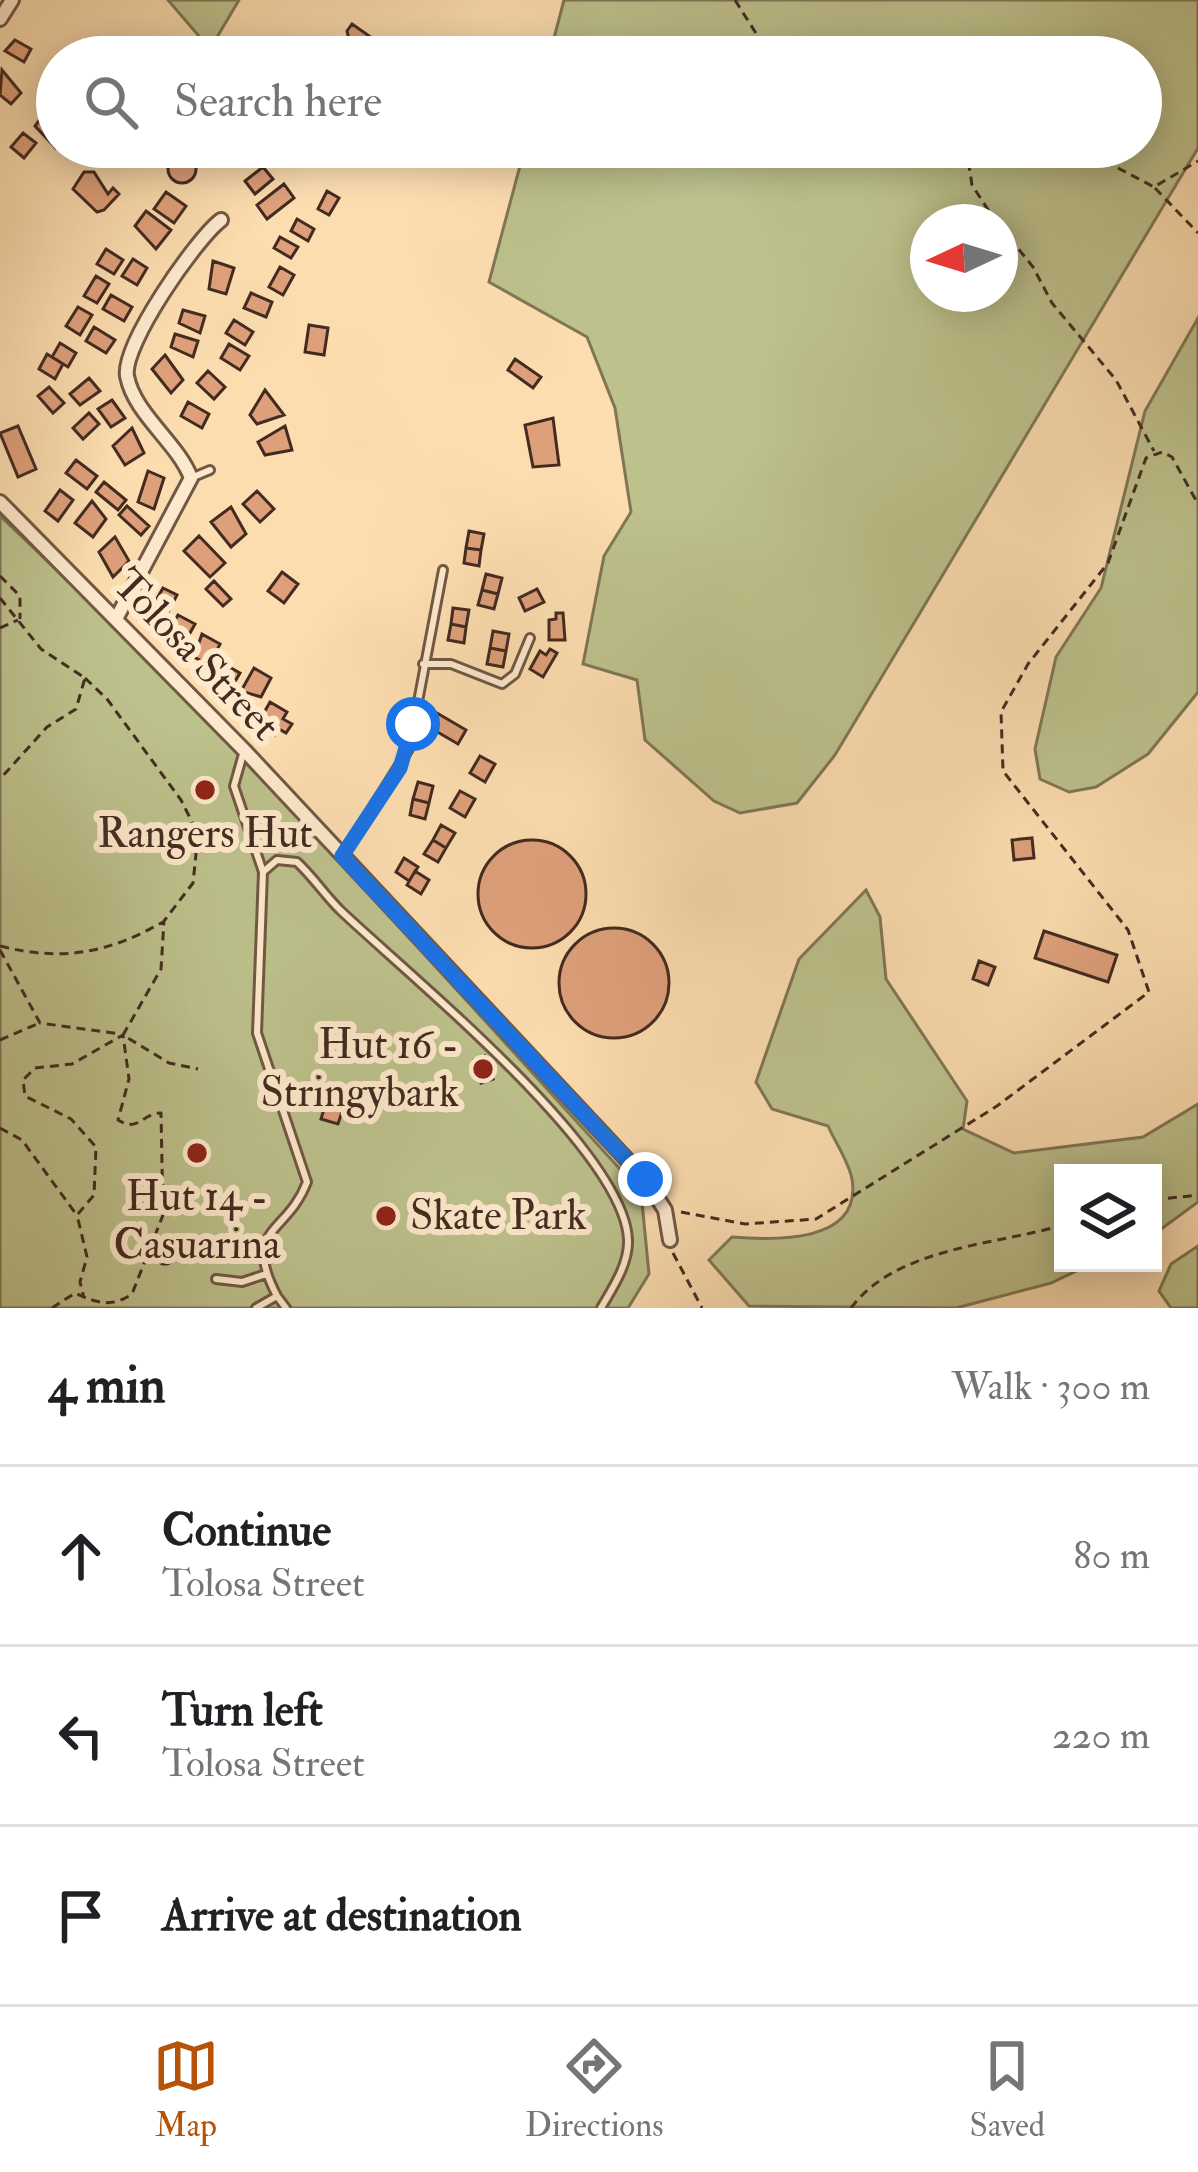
<!DOCTYPE html>
<meta charset="utf-8">
<style>
body{margin:0;font-family:"IM FELL Double Pica",serif;background:#f6f6f6;color:#202124}
.controls{position:absolute;right:36px;bottom:36px;display:grid;overflow:hidden;border-radius:0px;box-shadow:0 6px 30px #0003}
.controls button{width:108px;height:108px;display:grid;place-items:center;padding:0;border:0;border-bottom:3px solid #e0e0e0;background:#fff;color:#202124;font:60px sans-serif}
.compass{position:absolute;left:910px;top:204px;width:108px;height:108px;border-radius:50%;background:#fff;box-shadow:0 6px 30px #0003;rotate:266deg}
.stop{position:absolute;width:36px;height:36px;margin:-27px;border:9px solid #1a73e8;border-radius:50%;background:#fff}
.stop.end{background:#1a73e8;border-color:#fff;box-shadow:0 3px 12px #0008}
.list{margin:0;padding:0;list-style:none}
h2{display:flex;justify-content:space-between;align-items:center;height:156px;margin:0;padding:0 48px;font-size:51px}
h2 small{font-size:39px;font-weight:400;color:#757577}
.list li{display:grid;grid-template-columns:78px 1fr auto;gap:36px;align-items:center;box-sizing:border-box;height:180px;padding:0 48px;border-top:3px solid #e0e0e0}
.list b{display:block;font-size:45px;white-space:nowrap}
.list p{margin:0;font-size:39px;white-space:nowrap;color:#757577}
.list em{font-size:39px;font-style:normal;color:#757577}
.icon{flex:none;width:66px;height:66px;fill:none;stroke:currentColor;stroke-width:2;stroke-linecap:round;stroke-linejoin:round}
.map{position:relative;flex:none;width:1198px;height:1308px;overflow:hidden}
.search{position:absolute;background:#fff;box-shadow:0 6px 30px #0003;left:36px;right:36px;top:36px;height:132px;display:flex;align-items:center;gap:30px;box-sizing:border-box;padding:0 42px;border-radius:66px;color:#757577;font-size:45px}
.sheet{height:696px;background:#fff}
nav{display:flex;justify-content:space-around;align-items:center;box-sizing:border-box;height:168px;border-top:3px solid #e0e0e0;background:#fff;font-size:33px;color:#757577}
nav a{display:grid;justify-items:center;gap:6px}
nav .on{color:#b45309}
.map>svg:first-child{display:block}
.green{fill:#bdc18c;stroke:#807656;stroke-width:3;fill-rule:evenodd}
.building{fill:#dea07b;stroke:#432b20;stroke-width:3}
.lines{fill:none;stroke-linecap:round;stroke-linejoin:round}
.lane-casing{stroke:#715844;stroke-width:12}
.street-casing{stroke:#715844;stroke-width:18}
.path{stroke:#432b20;stroke-width:3;stroke-dasharray:9 6;stroke-linecap:butt}
.lane{stroke:#fde9cc;stroke-width:6}
.street{stroke:#fde9cc;stroke-width:12}
.route{stroke:#1a73e8;stroke-width:15}
.poi-dot{fill:#8f2418;stroke:#fde9cc;stroke-width:4.5}
.labels{text-anchor:middle;dominant-baseline:central;stroke-width:12;stroke-linejoin:round;paint-order:stroke}
.street-label{font-size:42px;fill:#432b20;stroke:#fde9cc}
.poi-label{font-size:42px;fill:#432b20;stroke:#fde9cc}
</style>
<div class="map">
<svg width="1198" height="1308" viewBox="0 0 1198 1308">
<rect width="100%" height="100%" fill="#fcddb0"/>
<filter id="stains"><feTurbulence type="fractalNoise" baseFrequency=".00167" numOctaves="4"/><feColorMatrix values="0 0 0 0 .2 0 0 0 0 .09 0 0 0 0 .02 0 0 0 .5 -.17"/></filter>
<radialGradient id="worn" r=".72"><stop offset=".6" stop-color="#630" stop-opacity="0"/><stop offset="1" stop-color="#630" stop-opacity=".3"/></radialGradient>
<!-- green -->
<path class="green" d="M168 0H239L210 49Z
M564 0H1198V148L835 755 797 803 740 813 714 801 645 740 637 680 583 664 604 556 631 512 615 408 587 337 489 282 525 147H1141V57H549ZM928 222H1000V294H928Z
M1198 318V692L1148 754 1096 787 1069 792 1040 779 1035 749 1056 657 1101 588 1145 411Z
M0 516C226 729 431 963 641 1192L649 1274 628 1308H0Z
M866 890 880 917 886 979 967 1101 963 1129 1014 1153 1143 1137 1198 1104V1202L1153 1235V1173H1063V1263H1093L1051 1283 956 1308 749 1306 709 1260 732 1237C771 1240 863 1245 852 1179 849 1162 835 1142 828 1126L772 1109 756 1082 799 959Z
M1198 1246V1308H1171L1159 1291 1171 1264Z"/>
<!-- building -->
<path class="building" d="M352 24 375 40 365 54 350 43 347 31Z
M15 40 31 49 24 62 5 51Z
M2 70 21 93 11 104 0 95Z
M43 115 57 126 55 147 35 126Z
M23 133 36 143 24 158 11 147Z
M168 169a14 14 0 1 1 28 0a14 14 0 1 1-28 0Z
M263 167 273 179 255 194 245 181Z
M84 172H94L108 194 113 188 119 194 104 210 97 212 73 189Z
M284 184 294 198 267 219 257 205Z
M327 191 339 198 329 215 318 209Z
M166 192 186 206 174 223 154 209Z
M146 211 171 230 156 249 135 226Z
M297 219 314 229 308 241 291 231Z
M280 237 298 247 291 258 274 248Z
M106 249 123 260 114 274 97 264Z
M133 259 147 268 137 285 122 276Z
M213 261 234 268 226 294 209 289Z
M280 267 294 275 283 295 269 287Z
M96 276 109 284 97 303 84 296Z
M251 293 272 302 266 317 244 308Z
M111 295 132 307 124 321 103 309Z
M78 307 92 315 80 335 66 326Z
M183 310 205 316 200 333 179 323Z
M234 320 253 332 245 345 226 333Z
M309 325 328 328 324 355 305 352Z
M94 327 115 340 106 353 86 341Z
M175 334 198 341 193 357 171 347Z
M60 343 76 353 68 367 52 357Z
M229 344 249 356 240 370 221 358Z
M47 354 63 364 55 379 39 369Z
M165 355 183 380 171 393 152 369Z
M515 359 541 377 533 388 508 370Z
M208 371 225 387 214 399 197 383Z
M89 378 100 391 80 405 70 394Z
M49 387 64 403 53 413 38 396Z
M265 390 284 415 257 424 250 415Z
M112 400 125 418 111 427 98 409Z
M188 402 209 414 202 428 181 416Z
M89 413 99 424 83 439 73 428Z
M553 418 559 465 533 467 525 425Z
M18 426 36 469 18 477 0 433Z
M285 426 292 450 265 455 258 442Z
M132 428 144 453 125 465 113 446Z
M76 460 97 476 87 489 66 473Z
M148 471 164 478 154 509 138 502Z
M104 482 126 500 118 510 96 492Z
M60 490 73 500 58 521 45 511Z
M257 491 274 509 260 522 243 504Z
M92 501 106 519 93 537 75 523Z
M127 506 149 526 141 535 119 515Z
M231 507 246 534 231 547 211 522Z
M469 531 484 534 481 550 466 548Z
M199 536 225 563 210 577 184 551Z
M115 537 129 561 113 577 99 552Z
M466 548 481 550 479 566 464 563Z
M282 572 298 584 284 603 268 591Z
M486 574 502 578 498 594 482 590Z
M214 581 231 599 223 606 206 589Z
M163 588 177 595 162 624 147 616Z
M537 589 544 602 525 611 519 598Z
M482 590 498 594 494 609 478 605Z
M453 608 469 610 466 627 451 624Z
M556 613H563L565 640H549V620L556 619Z
M178 615 195 624 181 649 167 635Z
M451 624 466 627 464 643 448 640Z
M493 631 509 634 506 651 490 648Z
M202 634 220 644 209 665 194 657Z
M490 648 506 651 503 667 487 664Z
M550 649 557 653 543 677 530 669 540 651 546 655Z
M231 668 240 673 228 693 211 684 219 669 228 675Z
M254 668 271 678 261 697 241 691Z
M270 702 287 712 283 719 292 724 286 733 279 729 275 735 257 725Z
M437 713 466 730 458 744 429 727Z
M480 756 495 764 485 782 470 773Z
M418 782 433 786 429 803 413 799Z
M460 791 475 799 465 817 450 808Z
M413 799 429 803 425 819 410 815Z
M441 825 455 833 446 848 433 840Z
M1032 838 1034 858 1014 860 1012 840Z
M478 894a54 54 0 1 1 108 0a54 54 0 1 1-108 0Z
M433 840 446 848 438 862 424 854Z
M404 858 418 867 409 881 396 872Z
M415 871 429 880 421 894 407 885Z
M559 983a55 55 0 1 1 110 0a55 55 0 1 1-110 0Z
M1044 931 1117 955 1108 982 1035 958Z
M979 961 995 967 988 985 973 979Z
M485 1056 493 1079 481 1083 474 1060Z
M327 1099 344 1105 338 1124 321 1119Z
M155 1254a10 10 0 1 1 20 0a10 10 0 1 1-20 0Z"/>
<g class="lines">
<defs>
<path id="lane" d="M191 478 210 470
M423 664H451L502 684 515 674 530 638
M243 754 234 786 263 872 257 1033 307 1182C287 1235 241 1227 277 1296L256 1308
M344 853 409 749 443 570
M263 872 277 860 297 862C313 877 325 895 340 910 406 973 625 1150 628 1240 629 1264 612 1289 601 1308
M216 1279 242 1282 266 1274
M277 1296 286 1308"/>
<path id="street" d="M0 19 12 0
M0 502 245 751 645 1179 665 1210 670 1240
M116 619 191 478C178 443 134 414 127 376 122 345 196 239 221 220"/>
</defs>
<!-- lane casing -->
<use href="#lane" class="lane-casing"/>
<!-- street casing -->
<use href="#street" class="street-casing"/>
<!-- path -->
<path class="path" d="M735 0 771 57
M966 147 972 185 996 222
M1078 147 1154 187 1198 161
M1155 188 1198 233
M1000 226 1033 267 1052 303 1116 380 1154 451
M0 576 20 596V619
M0 598 41 649 85 678 76 709 47 727 0 779
M0 628 18 620
M85 678 107 699 181 800 193 824 196 854 193 883 164 921 161 969 123 1035 169 1063 198 1069
M0 946C63 962 108 953 163 922
M0 950 40 1023 121 1034
M0 1040 37 1024
M0 1128 22 1140 76 1214
M1153 1200 1198 1195
M681 1212 745 1224 816 1219 997 1106 1149 992 1128 930 1003 771 1001 712 1028 664 1108 563 1146 458 1162 452 1172 457 1198 504
M673 1253 702 1308
M52 1308 75 1293C96 1303 112 1308 132 1294L163 1215 161 1113C142 1113 139 1133 118 1120L129 1079 123 1035 72 1064 35 1068 23 1080 25 1096 71 1119 96 1147 94 1195 77 1215 87 1257 80 1282 84 1298
M851 1308C896 1247 996 1245 1063 1225"/>
<!-- lane -->
<use href="#lane" class="lane"/>
<!-- street -->
<use href="#street" class="street"/>
</g>
<g class="lines">
<!-- route -->
<path class="route" d="M413 724 400 768 342 856 645 1179"/>
</g>
<!-- markers -->
<g class="poi-dot">
<circle cx="205" cy="790" r="12"/>
<circle cx="483" cy="1069" r="12"/>
<circle cx="197" cy="1153" r="12"/>
<circle cx="386" cy="1216" r="12"/>
</g>
<g class="labels">
<!-- street labels -->
<g class="street-label">
<text transform="translate(196 655) rotate(46)">Tolosa Street</text>
</g>
<!-- poi labels -->
<g class="poi-label">
<text x="205" y="834">Rangers Hut</text>
<text x="459" y="1045" text-anchor="end">Hut 16 -<tspan x="459" dy="48">Stringybark</tspan></text>
<text x="197" y="1197">Hut 14 -<tspan x="197" dy="48">Casuarina</tspan></text>
<text x="410" y="1216" text-anchor="start">Skate Park</text>
</g>
</g>
<rect width="100%" height="100%" filter="url(#stains)"/>
<rect width="100%" height="100%" fill="url(#worn)"/>
</svg>
<div class="controls">
<button><svg class="icon" aria-label="layers" viewBox="0 0 24 24"><path d="M12 4l9 5-9 5-9-5zM3 14l9 5 9-5"/></svg></button>
</div>
<svg class="compass" viewBox="-18 -18 36 36"><path d="M0-13l5 13h-10z" fill="#e53935"/><path d="M0 13l5-13h-10z" fill="#757577"/></svg>
<div class="stop" style="left:413px;top:724px"></div>
<div class="stop end" style="left:645px;top:1179px"></div>
<div class="search"><svg class="icon" aria-label="search" viewBox="0 0 24 24"><circle cx="10" cy="10" r="6"/><path d="M15 15l6 6"/></svg>Search here</div>
</div>
<section class="sheet">
<h2>4 min<small>Walk · 300 m</small></h2>
<ul class="list">
<li><svg class="icon" aria-label="ahead" viewBox="0 0 24 24"><path d="M12 20V5M6 11l6-6 6 6"/></svg><div><b>Continue</b><p>Tolosa Street</p></div><em>80 m</em></li>
<li><svg class="icon" aria-label="left" viewBox="0 0 24 24"><path d="M17 20v-9H6M10 6l-5 5 5 5"/></svg><div><b>Turn left</b><p>Tolosa Street</p></div><em>220 m</em></li>
<li><svg class="icon" aria-label="arrive" viewBox="0 0 24 24"><path d="M6 21V4h12l-3 4 3 4H6"/></svg><div><b>Arrive at destination</b></div></li>
</ul>
</section>
<nav>
<a class="on"><svg class="icon" aria-label="map" viewBox="0 0 24 24"><path d="M3 6l6-2 6 2 6-2v14l-6 2-6-2-6 2zM9 4v14M15 6v14"/></svg>Map</a>
<a><svg class="icon" aria-label="directions" viewBox="0 0 24 24"><path d="M12 3l9 9-9 9-9-9zM9 14v-3h6M13 9l2 2-2 2"/></svg>Directions</a>
<a><svg class="icon" aria-label="saved" viewBox="0 0 24 24"><path d="M7 4h10v16l-5-4-5 4z"/></svg>Saved</a>
</nav>
